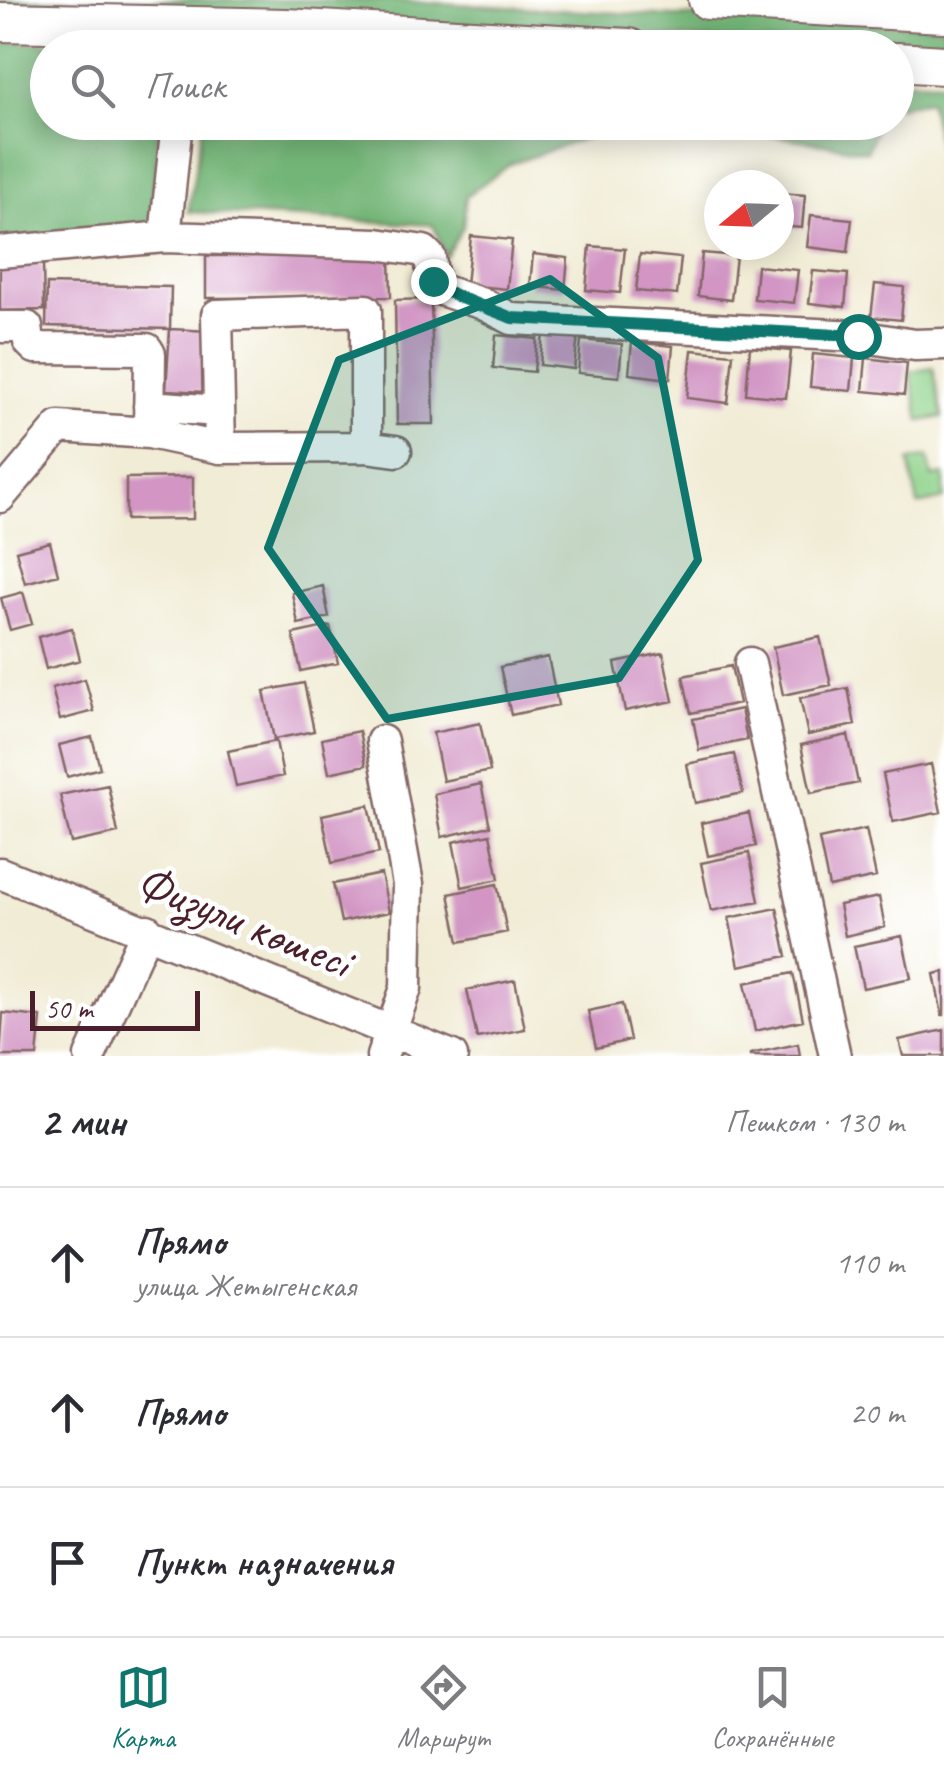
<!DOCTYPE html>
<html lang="ru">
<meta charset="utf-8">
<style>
body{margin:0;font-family:Caveat,sans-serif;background:#f7f7f7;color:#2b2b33}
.compass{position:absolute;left:704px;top:170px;width:90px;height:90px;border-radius:50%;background:#fff;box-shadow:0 5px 25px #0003;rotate:251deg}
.scale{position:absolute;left:30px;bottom:25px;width:170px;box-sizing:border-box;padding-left:10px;border:5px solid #4a1f2b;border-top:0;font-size:28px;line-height:35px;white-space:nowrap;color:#4a1f2b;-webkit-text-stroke:8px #fff;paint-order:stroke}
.stop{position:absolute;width:30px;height:30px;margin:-22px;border:8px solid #0f766e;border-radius:50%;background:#fff}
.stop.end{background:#0f766e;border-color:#fff;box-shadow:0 2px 10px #0008}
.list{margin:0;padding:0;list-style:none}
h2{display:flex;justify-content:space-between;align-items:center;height:130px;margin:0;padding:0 40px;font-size:42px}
h2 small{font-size:32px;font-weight:400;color:#7c7c81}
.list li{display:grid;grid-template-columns:65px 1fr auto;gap:30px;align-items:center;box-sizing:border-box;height:150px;padding:0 40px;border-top:2px solid #e1e1e2}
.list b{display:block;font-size:38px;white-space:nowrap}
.list p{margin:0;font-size:32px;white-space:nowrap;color:#7c7c81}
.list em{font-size:32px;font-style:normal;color:#7c7c81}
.icon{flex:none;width:55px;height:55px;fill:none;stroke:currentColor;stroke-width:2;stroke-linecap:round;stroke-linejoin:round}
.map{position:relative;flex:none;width:944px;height:1056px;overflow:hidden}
.search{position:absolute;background:#fff;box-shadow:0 5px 25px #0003;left:30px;right:30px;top:30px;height:110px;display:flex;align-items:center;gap:25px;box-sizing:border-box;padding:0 35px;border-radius:55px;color:#7c7c81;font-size:38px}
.sheet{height:580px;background:#fff}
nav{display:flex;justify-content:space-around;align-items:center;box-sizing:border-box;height:140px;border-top:2px solid #e1e1e2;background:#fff;font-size:28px;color:#7c7c81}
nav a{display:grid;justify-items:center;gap:5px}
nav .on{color:#0f766e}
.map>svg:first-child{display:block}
.green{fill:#8fd38b;stroke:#6c795b;stroke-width:2.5}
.forest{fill:#73b577;stroke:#5e6a51;stroke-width:2.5}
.building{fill:#d295c4}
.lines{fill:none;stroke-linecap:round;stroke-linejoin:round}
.minor-casing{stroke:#846766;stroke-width:35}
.major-casing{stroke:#846766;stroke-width:42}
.minor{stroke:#fff;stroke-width:30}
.major{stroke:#fff;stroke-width:38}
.route{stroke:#0f766e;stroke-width:12}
.marked{fill:#0f766e;fill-opacity:0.2;stroke:#0f766e;stroke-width:8;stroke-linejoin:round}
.labels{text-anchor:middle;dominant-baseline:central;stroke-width:9;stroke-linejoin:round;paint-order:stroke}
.street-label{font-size:48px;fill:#4a1f2b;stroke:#fff}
</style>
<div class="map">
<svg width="944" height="1056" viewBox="0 0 944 1056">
<rect width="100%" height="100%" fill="#fff"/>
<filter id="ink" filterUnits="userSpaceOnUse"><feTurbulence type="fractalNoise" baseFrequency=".01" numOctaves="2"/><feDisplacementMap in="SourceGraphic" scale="20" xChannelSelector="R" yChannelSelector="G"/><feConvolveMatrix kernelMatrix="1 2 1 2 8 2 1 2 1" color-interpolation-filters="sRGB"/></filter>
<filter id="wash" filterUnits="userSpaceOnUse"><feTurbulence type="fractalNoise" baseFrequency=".0048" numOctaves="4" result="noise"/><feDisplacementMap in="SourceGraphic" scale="40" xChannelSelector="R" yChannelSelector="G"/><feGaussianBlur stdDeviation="2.25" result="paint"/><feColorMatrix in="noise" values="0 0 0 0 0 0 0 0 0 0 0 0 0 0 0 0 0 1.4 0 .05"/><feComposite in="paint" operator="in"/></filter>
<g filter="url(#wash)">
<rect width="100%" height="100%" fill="#f1ecd5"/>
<!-- green -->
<path class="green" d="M933 368 943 417 920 421 910 372Z
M928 457 932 477 944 475V499L918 505 909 461Z"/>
<!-- forest -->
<path class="forest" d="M0 0H382L674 16 944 26V52L409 24 0 11Z
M0 42 73 43 79 47 48 48V122L159 123 151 223 0 240Z
M896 80 944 82V236L942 162 929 100 897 107Z
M203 123V122L613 123 586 138 510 164 466 196 463 227 446 256 433 225 188 212Z
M698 123 878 122V123L867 151Z"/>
<g id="blocks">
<!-- building -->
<path class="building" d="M779 193 805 195 802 228 779 226Z
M811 215 852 219 848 252 807 247Z
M471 236 512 240 507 289 466 285Z
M590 246 625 249 620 293 586 290Z
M702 253 736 256 731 300 698 296Z
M533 254 568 258 565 290 530 286Z
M640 254 681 258 677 295 636 291Z
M390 255 391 297 206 298V256Z
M43 264 44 310 0 311V265Z
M757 266 798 270 794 303 754 299Z
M813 271 848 274 845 307 809 303Z
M47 284 171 287 170 329 46 326Z
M875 284 904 287 901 320 871 317Z
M431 299 434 424H397L395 300Z
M170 329 209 331 205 392 166 390Z
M543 333 578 336 574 369 540 365Z
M496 335 537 339 534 372 493 368Z
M581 340 622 344 619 377 578 373Z
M632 342 673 346 670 379 629 374Z
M750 347 791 351 786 398 746 394Z
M692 350 733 354 728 403 687 398Z
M813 354 854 358 851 391 810 387Z
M866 358 907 363 904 395 863 391Z
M193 477V519L126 520V478Z
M50 542 58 574 25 583 16 551Z
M323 586 329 617 298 624 292 593Z
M23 592 32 624 10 630 1 598Z
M330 626 338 663 301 671 293 634Z
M72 628 80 660 46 669 38 637Z
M820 637 831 685 783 695 773 647Z
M663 653 673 701 625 711 615 663Z
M548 657 558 705 511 715 500 667Z
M731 666 739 703 691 713 683 676Z
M85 679 94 711 60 720 52 688Z
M304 683 314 731 274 739 264 691Z
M848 688 855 725 808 735 800 698Z
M741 709 747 740 699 750 693 719Z
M480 723 490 771 443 781 433 733Z
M359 731 366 765 329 773 322 739Z
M848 735 858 783 811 793 801 745Z
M92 737 100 768 67 777 59 745Z
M276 741 283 776 236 786 228 751Z
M734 754 743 793 695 803 687 764Z
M931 764 941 812 893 822 883 774Z
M481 784 490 826 442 837 434 794Z
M108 785 118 833 71 843 60 795Z
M369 805 379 853 332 863 322 815Z
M749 813 756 846 708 856 701 823Z
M866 829 876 877 829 887 819 839Z
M490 834 499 879 462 887 453 842Z
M749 853 759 901 711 911 701 863Z
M381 874 389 912 341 922 333 884Z
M497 884 507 932 459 942 449 894Z
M879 897 885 927 845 936 839 905Z
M777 908 787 956 739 966 729 918Z
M902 936 911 978 863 988 854 946Z
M944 972V1015H942L934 974Z
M793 973 803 1020 755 1031 745 983Z
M515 980 525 1029 477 1038 467 990Z
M622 1004 630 1040 596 1048 588 1011Z
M3 1013 41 1017 37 1056H0Z
M944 1030V1056H903L899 1040Z
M798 1044 800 1056H750V1054Z"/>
</g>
</g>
<g filter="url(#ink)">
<use href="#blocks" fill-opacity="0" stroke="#846766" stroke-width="2.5"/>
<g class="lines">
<defs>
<path id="minor" d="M165 237 177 122
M0 252 165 237 377 244 424 251 430 257 433 281 438 289 483 304 512 319 858 336 915 345 944 344
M0 327H27L29 342 35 348 147 349 150 354 149 433
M149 406 219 411
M220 448 217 315 366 310V447
M0 497 59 427 149 433 220 448 366 447 396 451
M750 663 835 1056
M382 741 408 884 406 988 382 1056
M0 873 452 1056
M90 1056 147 930"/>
<path id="major" d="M708 0 944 13
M0 22 286 28 629 48
M896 62 944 65"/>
</defs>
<!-- minor casing -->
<use href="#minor" class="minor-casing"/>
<!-- major casing -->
<use href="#major" class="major-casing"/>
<!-- minor -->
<use href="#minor" class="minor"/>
<!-- major -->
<use href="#major" class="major"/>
</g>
</g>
<g class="lines" filter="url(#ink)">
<!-- route -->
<path class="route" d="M433 281C442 294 494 310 512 318L858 336"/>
</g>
<!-- marked area -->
<path class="marked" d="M550 279 658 358 698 560 619 678 387 719 268 548 339 360Z"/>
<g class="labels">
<!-- street labels -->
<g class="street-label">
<text transform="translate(244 921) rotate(22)">Физули көшесі</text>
</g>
</g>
</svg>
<svg class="compass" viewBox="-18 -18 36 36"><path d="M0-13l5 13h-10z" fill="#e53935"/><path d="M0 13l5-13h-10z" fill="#7c7c81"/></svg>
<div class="scale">50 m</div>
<div class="stop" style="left:858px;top:336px"></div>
<div class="stop end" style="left:433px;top:281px"></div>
<div class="search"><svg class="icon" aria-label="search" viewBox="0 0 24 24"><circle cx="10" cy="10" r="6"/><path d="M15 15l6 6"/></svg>Поиск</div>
</div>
<section class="sheet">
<h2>2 мин<small>Пешком · 130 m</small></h2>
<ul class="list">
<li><svg class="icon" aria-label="ahead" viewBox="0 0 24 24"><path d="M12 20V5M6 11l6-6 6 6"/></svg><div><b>Прямо</b><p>улица Жетыгенская</p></div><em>110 m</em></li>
<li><svg class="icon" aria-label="ahead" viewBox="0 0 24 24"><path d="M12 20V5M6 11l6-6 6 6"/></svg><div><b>Прямо</b></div><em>20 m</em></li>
<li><svg class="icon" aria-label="arrive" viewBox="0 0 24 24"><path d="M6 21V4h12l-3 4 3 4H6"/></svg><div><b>Пункт назначения</b></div></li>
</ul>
</section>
<nav>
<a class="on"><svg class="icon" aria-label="map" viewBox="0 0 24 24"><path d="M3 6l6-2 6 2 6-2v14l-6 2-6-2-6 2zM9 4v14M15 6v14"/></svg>Карта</a>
<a><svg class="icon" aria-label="directions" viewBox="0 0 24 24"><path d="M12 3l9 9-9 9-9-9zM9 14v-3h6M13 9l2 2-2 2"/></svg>Маршрут</a>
<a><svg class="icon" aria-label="saved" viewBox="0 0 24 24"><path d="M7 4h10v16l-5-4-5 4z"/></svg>Сохранённые</a>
</nav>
